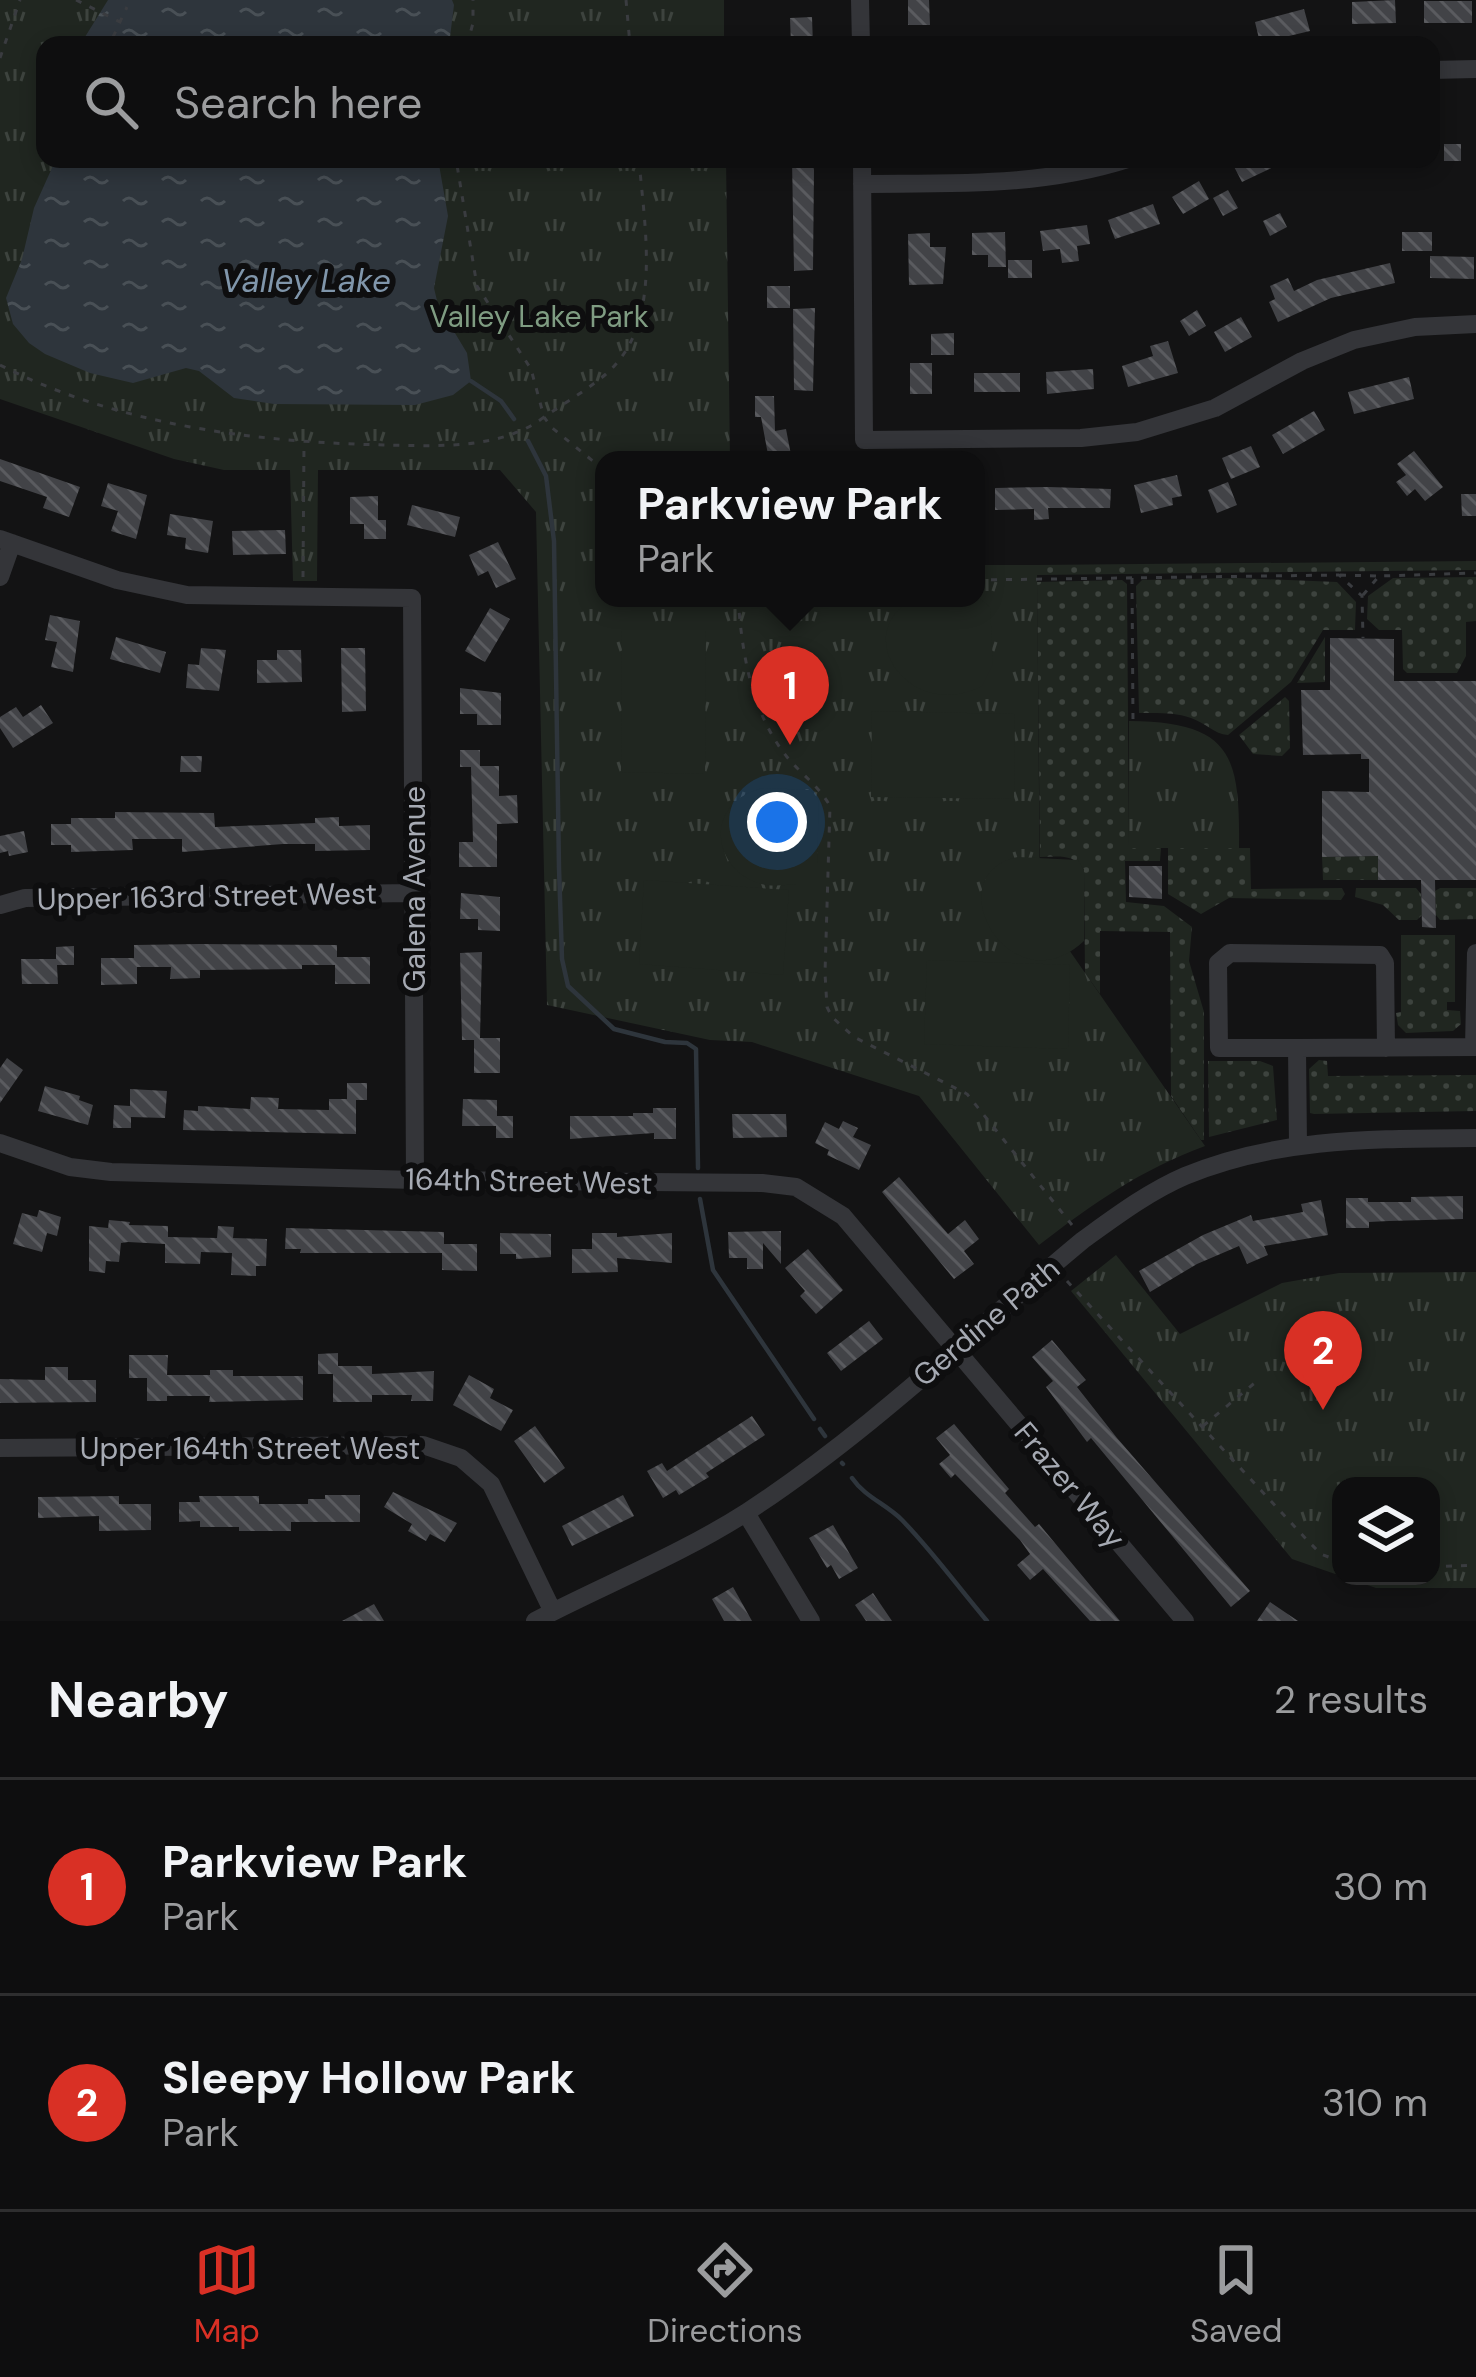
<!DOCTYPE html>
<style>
body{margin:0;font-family:"DM Sans",sans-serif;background:#1c1c1d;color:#f1f3f6}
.controls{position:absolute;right:36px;bottom:36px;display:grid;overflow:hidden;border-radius:24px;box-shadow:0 6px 18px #0003}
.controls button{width:108px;height:108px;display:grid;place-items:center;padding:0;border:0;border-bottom:3px solid #2e2e2f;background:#0e0e0f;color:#f1f3f6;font:60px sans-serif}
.you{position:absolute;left:777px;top:822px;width:42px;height:42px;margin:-30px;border:9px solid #fff;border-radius:50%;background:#1a73e8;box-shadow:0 0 0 18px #1a73e833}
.badge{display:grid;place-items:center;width:78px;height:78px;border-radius:50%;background:#d93025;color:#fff;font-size:39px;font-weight:700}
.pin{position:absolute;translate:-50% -99px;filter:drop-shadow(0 3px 6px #0008)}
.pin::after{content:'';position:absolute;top:63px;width:42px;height:36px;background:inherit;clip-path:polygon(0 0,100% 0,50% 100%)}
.popup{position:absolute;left:595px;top:451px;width:390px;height:156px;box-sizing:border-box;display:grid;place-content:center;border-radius:24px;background:#0e0e0f;filter:drop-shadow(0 3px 9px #0005);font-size:39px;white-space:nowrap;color:#9b9c9e}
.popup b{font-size:45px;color:#f1f3f6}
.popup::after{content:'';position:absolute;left:50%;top:100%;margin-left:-24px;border:24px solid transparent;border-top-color:#0e0e0f}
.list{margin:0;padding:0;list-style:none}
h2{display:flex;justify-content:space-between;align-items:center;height:156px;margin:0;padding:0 48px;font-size:51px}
h2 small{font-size:39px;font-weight:400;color:#9b9c9e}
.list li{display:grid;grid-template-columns:78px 1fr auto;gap:36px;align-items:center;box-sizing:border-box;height:216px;padding:0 48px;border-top:3px solid #2e2e2f}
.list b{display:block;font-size:45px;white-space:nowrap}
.list p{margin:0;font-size:39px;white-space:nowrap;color:#9b9c9e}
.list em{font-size:39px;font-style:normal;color:#9b9c9e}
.icon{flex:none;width:66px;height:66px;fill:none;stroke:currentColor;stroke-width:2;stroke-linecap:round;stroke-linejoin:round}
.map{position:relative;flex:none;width:1476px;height:1621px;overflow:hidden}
.search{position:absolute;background:#0e0e0f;box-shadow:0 6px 18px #0003;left:36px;right:36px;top:36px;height:132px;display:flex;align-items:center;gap:30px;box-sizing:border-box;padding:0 42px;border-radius:24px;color:#9b9c9e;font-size:45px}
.sheet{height:588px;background:#0e0e0f}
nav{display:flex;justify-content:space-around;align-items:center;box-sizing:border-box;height:168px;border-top:3px solid #2e2e2f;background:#0e0e0f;font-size:33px;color:#9b9c9e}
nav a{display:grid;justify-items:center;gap:6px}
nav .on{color:#d93025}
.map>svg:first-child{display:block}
.grass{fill:url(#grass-dots)}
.park{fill:url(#park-tufts)}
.pitch{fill:#202620}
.water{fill:url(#water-ripples)}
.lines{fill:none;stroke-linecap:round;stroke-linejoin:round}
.stream{stroke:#2e353c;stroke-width:4.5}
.building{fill:url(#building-back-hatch)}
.path{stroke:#3a3c40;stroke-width:3;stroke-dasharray:6 9;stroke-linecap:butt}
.minor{stroke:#343539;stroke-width:18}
.labels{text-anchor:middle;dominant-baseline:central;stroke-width:12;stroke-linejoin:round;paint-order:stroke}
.park-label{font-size:30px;fill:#7f9c82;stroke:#0e0e0f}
.street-label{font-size:30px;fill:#a6aab3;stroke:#0e0e0f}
.water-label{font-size:33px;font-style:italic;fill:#8096ab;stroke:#0e0e0f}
</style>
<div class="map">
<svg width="1476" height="1621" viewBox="0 0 1476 1621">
<defs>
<pattern id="grass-dots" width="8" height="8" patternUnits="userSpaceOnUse" patternTransform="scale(3)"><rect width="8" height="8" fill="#202620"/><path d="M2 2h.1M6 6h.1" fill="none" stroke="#3d433e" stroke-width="1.8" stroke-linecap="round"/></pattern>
<pattern id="park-tufts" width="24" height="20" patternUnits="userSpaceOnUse" patternTransform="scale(3)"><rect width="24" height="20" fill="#202620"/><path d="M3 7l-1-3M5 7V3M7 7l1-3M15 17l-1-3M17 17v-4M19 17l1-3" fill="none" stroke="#3d433e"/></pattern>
<pattern id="water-ripples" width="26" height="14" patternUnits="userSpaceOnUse" patternTransform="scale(3)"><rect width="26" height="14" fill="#2e353c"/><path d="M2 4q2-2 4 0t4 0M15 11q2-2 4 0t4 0" fill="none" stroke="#495056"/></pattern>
<pattern id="building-back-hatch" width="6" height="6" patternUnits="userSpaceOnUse" patternTransform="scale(3)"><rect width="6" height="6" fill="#424347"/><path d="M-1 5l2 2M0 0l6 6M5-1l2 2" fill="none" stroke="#5a5b5f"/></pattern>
</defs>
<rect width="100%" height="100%" fill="#131314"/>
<!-- grass -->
<path class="grass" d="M1476 561V570L1037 575V565Z
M1476 577V621L1466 622V656L1457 673H1407L1403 669 1402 630H1379L1367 619 1368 596 1393 578Z
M1236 578 1337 582 1356 602 1355 630H1323L1291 682 1228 735C1214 734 1206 723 1191 718 1174 712 1157 713 1139 713L1136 586 1142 580Z
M1122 580 1127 584 1129 847 1161 848 1160 861H1125L1126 902 1164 906 1192 927 1189 961 1204 1012V1140H1201L1171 1096 1170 932 1100 931V994L1085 973 1084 870C1073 853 1058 857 1040 857L1037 582Z
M1325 637V682L1297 683Z
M1285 697 1289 701 1290 748 1282 756 1253 754 1239 735Z
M1168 848H1250L1251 889 1342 888 1345 894 1341 900 1229 898 1201 914 1168 894Z
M1378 856V880H1323L1322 857Z
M1416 888 1421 894 1422 915 1417 920H1399L1383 905 1355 897 1356 888Z
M1440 888H1476V919L1440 920 1436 915 1435 891Z
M1401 935H1455V1002H1447V1010L1460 1011 1461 1024 1453 1031 1406 1033 1398 1025 1396 1013 1401 1012Z
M1319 1060 1327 1061 1328 1076 1476 1075V1111L1314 1114 1310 1113 1309 1069Z
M1208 1061H1260L1273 1066 1277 1120 1209 1137Z"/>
<!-- park -->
<path class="park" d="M0 0H724V45H45V159H726L730 460H604V598H976V565H1037L1040 908 1205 1146C1142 1169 1092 1204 1039 1245L919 1096 752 1042 710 1040 547 1005 536 512 500 470H318L317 581H293L290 470H224L174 459 0 399Z
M1129 721C1232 722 1240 755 1239 848H1129Z
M1116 1255 1180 1334 1282 1283 1339 1273 1476 1272V1588H1376L1342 1576H1431V1486H1341V1576L1292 1559 1071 1291Z"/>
<!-- pitch -->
<path class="pitch" d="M914 598H979L990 607 993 664 982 686C912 723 847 636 914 598Z
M622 630H706L705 774 621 772Z
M872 711 1015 714 1014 799 871 797Z
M764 788 811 790 819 800 817 863 796 884C784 885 769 887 758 883 709 866 706 800 764 788Z
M1018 857 1078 860 1084 870V941C1011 1010 934 874 1018 857Z
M644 880 789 890 783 975 639 964Z
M927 960 1070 965 1068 1049 924 1044Z"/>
<!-- water -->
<path class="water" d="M108 0H452L454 5 449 45H80Z
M56 159H438L448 216 434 288 438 305 467 353 471 381 453 395 415 405 274 404 234 398 199 371 186 368 133 383 90 373 45 354 29 343 13 324 6 298 22 259 34 208Z"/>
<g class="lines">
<!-- stream -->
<path class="stream" d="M471 381 501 401 514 419
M528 441 546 476 554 541 559 868 562 959 568 986 614 1029 665 1042 687 1043 696 1049 698 1168
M700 1199 713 1270 814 1419
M820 1429 825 1436
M842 1463 843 1464
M852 1478C865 1497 886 1504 902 1520 933 1552 958 1587 987 1621"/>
</g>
<!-- building -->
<path class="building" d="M908 0H929L930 25H908Z
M1395 0 1396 23 1352 24V2Z
M1424 1H1472V23H1424Z
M1304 9 1310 31 1260 43 1255 22Z
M812 17 813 45H791L790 18Z
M1444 144H1461V161H1444Z
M792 159H812L814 170 813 270 794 271Z
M1230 159H1290L1242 182Z
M1199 181 1209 199 1183 214 1172 197Z
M1228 190 1238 208 1223 216 1213 198Z
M1153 204 1160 224 1115 239 1108 220Z
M1280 213 1287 227 1270 236 1263 221Z
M1087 225 1090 244 1077 246 1079 261 1062 263 1060 249 1043 251 1040 231Z
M1005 232 1006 267H988V255H972V233Z
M1402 232H1432V251H1402Z
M930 233V247H946L943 284 909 285 908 234Z
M1430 256 1474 257V279L1430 278Z
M1008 260H1032V278H1008Z
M1390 263 1395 283 1331 298 1278 322 1269 302 1275 299 1270 286 1288 278 1294 291 1317 280Z
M767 286H790V308H767Z
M815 308 813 391 794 390 793 309Z
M1197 310 1206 326 1189 336 1180 321Z
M1241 317 1252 337 1225 352 1214 332Z
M954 333V355H931V334Z
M1168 341 1178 373 1128 387 1122 366 1153 356 1150 346Z
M910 363H932V394H910Z
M1093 369 1094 389 1047 394 1046 372Z
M974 373H1020V392H974Z
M1409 377 1414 399 1354 414 1348 392Z
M755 396H774L775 431 786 429 792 460H769L761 417H755Z
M1314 411 1325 430 1283 454 1272 435Z
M1251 446 1260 467 1231 479 1222 458Z
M1414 451 1443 487 1425 501 1415 489 1407 496 1396 482 1406 475 1397 464Z
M0 459 80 487 69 517 43 508 47 497 0 481Z
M1177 475 1182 496 1172 498 1173 505 1141 513 1134 485Z
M1228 482 1237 505 1217 513 1208 490Z
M108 483 147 495 136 539 111 531 118 511 101 506Z
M1048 487 1111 489 1110 508H1048L1049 519 1034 520V509L995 510V488Z
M1461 494H1476V516H1462Z
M378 496V520H386V539H364V524H350V497Z
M412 505 460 517 455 537 407 525Z
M170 514 213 521 208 553 185 549 186 538 167 535Z
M285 530 286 554 233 555 232 531Z
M498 542 516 579 496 588 488 571 478 576 469 555Z
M490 608 510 619 485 662 465 651Z
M50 615 80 621 73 672 51 667 57 642 45 640Z
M116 637 166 652 160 673 110 659Z
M1330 638 1394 639V681H1476V880H1435L1436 928 1422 927 1421 880H1378V856L1322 857V791L1369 792V759H1361V754L1303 755 1301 690H1330Z
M201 648 226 650 219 691 186 688 188 664 199 665Z
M341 648H365L366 711 342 712Z
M277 650H301L302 682 257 683V660H277Z
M460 688 501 693V725H477V714H460Z
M41 705 53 723 13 748 0 728V717L16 707 23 717Z
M460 750H480V766H499V796L517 795 518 823 497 824V867H459V842H473L471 767H460Z
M181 756H202L201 772H180Z
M115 812 214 813 215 827 315 823V818L339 817V826L370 825V850L315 851V844H283L182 852V839H132L133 850 71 852V845H51V824H71V818H115Z
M24 831 28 852 9 856 8 851 0 853V836Z
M1129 866H1162V899L1129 897Z
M461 893 500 897V931L478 930V919H460Z
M200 944 337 945V957H370V984H335V965H302V969L200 970V978L170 979 171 967H137V984L101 985V958H134V945Z
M74 946V965H57L58 984H22L21 959H56V947Z
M482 952 480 1038H500V1073H474V1040H462L460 953Z
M7 1058 23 1070 0 1103V1068Z
M347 1083H367V1100H356V1134L183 1130 184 1110 198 1111V1106L250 1109 251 1097 279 1098 278 1109 329 1110V1099H347Z
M45 1086 80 1096 79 1100 93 1105 88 1125 38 1111Z
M130 1089 167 1091 165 1118 131 1117V1128H113L114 1105 130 1106Z
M463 1099 497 1100V1116H513V1138H496V1126H462Z
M653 1108H676V1139H654V1133L570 1139V1116H633V1113H653Z
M732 1114H786L787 1137 733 1138Z
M843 1121 858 1128 853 1137 871 1145 859 1170 827 1155 829 1150 815 1143 825 1122 839 1129Z
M899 1177 948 1234 965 1220 979 1239 964 1251 974 1264 954 1279 882 1192Z
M1463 1196V1219L1389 1221 1369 1222V1228H1346V1198H1368V1202H1411V1197Z
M1321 1200 1328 1235 1264 1246 1268 1255 1247 1264 1239 1246 1197 1264 1150 1292 1139 1271 1203 1235 1251 1215 1253 1221 1303 1212 1301 1204Z
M39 1210 61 1217 57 1236 47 1233 42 1252 13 1244 22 1213 37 1217Z
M109 1220 130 1222 129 1225 168 1226V1237L217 1238 218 1226 234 1227 233 1238 267 1239 266 1266H256V1276L231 1275 232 1253 201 1252 200 1264 165 1263V1244L128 1242 121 1243 119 1262 106 1261 105 1273 89 1271V1226L108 1228Z
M286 1228 444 1232V1244H477V1271L442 1270V1253H300L301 1249H285Z
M781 1231V1264L763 1243V1269H747V1258H729L728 1232Z
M500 1233 551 1234V1257L516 1259V1254H500Z
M592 1233H617V1237L672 1233V1263L617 1258 618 1272 572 1273V1249H592Z
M808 1249 843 1290 816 1314 800 1296 805 1291 785 1268Z
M869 1321 883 1339 841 1371 827 1353Z
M1052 1340 1086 1380 1077 1387 1117 1438 1250 1591 1231 1607 1091 1438 1087 1442 1046 1387 1053 1381 1032 1357Z
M338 1353V1366H372V1374L434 1371 433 1401H411L412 1395H372V1402H333V1374H318V1354Z
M129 1355H168L167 1375H210V1370H233V1376H303V1400L209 1402 210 1396H167V1401H147V1378H129Z
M45 1367H68V1380H96V1402L0 1403V1379L45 1380Z
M469 1375 494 1389 490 1398 513 1410 501 1431 453 1405Z
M752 1416 765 1435 706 1473 709 1477 679 1495 676 1490 663 1498 647 1471 662 1463 667 1471Z
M954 1424 1009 1489 1005 1493 1035 1527 1039 1524 1120 1621H1090L1043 1569 1030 1580 1017 1565 1030 1554 1020 1540 955 1474 951 1478 939 1464 950 1455 936 1438Z
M535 1426 565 1468 544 1483 514 1441Z
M393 1492 457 1523 445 1542 430 1534 426 1541 408 1531 412 1524 384 1507Z
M325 1495H360V1522H291V1531H239V1527H200V1521L179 1522V1502H200L199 1496H259V1504H308V1499H325Z
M623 1495 634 1516 572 1546 562 1526Z
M119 1496V1504H151V1530L99 1531V1516L38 1518V1497Z
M833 1525 858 1568 839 1579 831 1565 827 1568 809 1538Z
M733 1587 752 1621H724L712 1599Z
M873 1593 892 1621H866L855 1605Z
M1270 1602 1298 1621H1257Z
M374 1604 384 1621H342Z"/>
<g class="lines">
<!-- path -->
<path class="path" d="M76 0 120 22
M626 0 630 45
M113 37 127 7
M467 45 473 23V0
M0 58 20 0
M0 365C117 425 254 442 384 445 435 446 502 450 544 417L531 369 477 286 456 159
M604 470 551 427 544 417C565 403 587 390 606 374 664 324 644 226 639 159
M1340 575 1379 576
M303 577 304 442
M1132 578 1133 721
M976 580 1339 575 1362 596 1363 638
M1363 595 1379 576 1476 573
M738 598C742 653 751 712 787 757 801 774 819 786 830 806L825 973 827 1007 832 1017 854 1037 967 1094 1072 1225
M1067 1281 1307 1540 1321 1554 1341 1562
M1203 1426 1257 1381
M1431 1567 1476 1565"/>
<!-- minor -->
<path class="minor" d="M860 0 861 45
M1431 70 1476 69
M862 159 864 440 1081 438 1137 432 1215 408 1302 361 1354 340 1415 327 1476 324
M862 184C952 183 1041 187 1128 159
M0 539 117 580 187 595 412 598 415 1180
M0 577 12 543
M0 905 25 898 414 893
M1474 1047 1476 953
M1297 1048H1219L1218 963 1230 953 1380 955 1385 963 1386 1048
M0 1143 70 1167 111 1172 415 1180 762 1183 796 1187 843 1216 1185 1621
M1298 1145 1297 1048 1476 1047
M0 1448 423 1445 461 1458 491 1484 553 1612
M746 1513 811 1621
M535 1621C606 1584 680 1555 747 1512 868 1433 973 1331 1083 1240 1115 1217 1148 1192 1185 1176 1279 1137 1376 1139 1476 1138"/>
</g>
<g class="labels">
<!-- park labels -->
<g class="park-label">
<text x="539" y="316">Valley Lake Park</text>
</g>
<!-- street labels -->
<g class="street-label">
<text transform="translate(414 889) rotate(-90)">Galena Avenue</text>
<text transform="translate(207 896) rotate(-1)">Upper 163rd Street West</text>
<text transform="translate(529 1181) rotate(1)">164th Street West</text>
<text transform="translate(986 1322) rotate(-40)">Gerdine Path</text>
<text x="250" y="1448">Upper 164th Street West</text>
<text transform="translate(1070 1485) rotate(50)">Frazer Way</text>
</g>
<!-- water labels -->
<g class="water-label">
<text x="306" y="280">Valley Lake</text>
</g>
</g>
</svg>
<div class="controls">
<button><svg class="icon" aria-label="layers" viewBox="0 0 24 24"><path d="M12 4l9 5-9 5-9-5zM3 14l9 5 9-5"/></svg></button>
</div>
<div class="you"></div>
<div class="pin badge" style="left:790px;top:745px">1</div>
<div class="popup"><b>Parkview Park</b>Park</div>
<div class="pin badge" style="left:1323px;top:1410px">2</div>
<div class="search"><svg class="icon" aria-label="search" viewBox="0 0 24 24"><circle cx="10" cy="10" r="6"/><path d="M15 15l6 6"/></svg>Search here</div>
</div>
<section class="sheet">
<h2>Nearby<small>2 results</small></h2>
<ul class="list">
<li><span class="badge">1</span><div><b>Parkview Park</b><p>Park</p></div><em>30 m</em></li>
<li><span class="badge">2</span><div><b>Sleepy Hollow Park</b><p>Park</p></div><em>310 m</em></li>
</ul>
</section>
<nav>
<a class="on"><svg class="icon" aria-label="map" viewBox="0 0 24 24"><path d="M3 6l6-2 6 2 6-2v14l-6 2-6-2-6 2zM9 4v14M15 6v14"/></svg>Map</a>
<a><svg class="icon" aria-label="directions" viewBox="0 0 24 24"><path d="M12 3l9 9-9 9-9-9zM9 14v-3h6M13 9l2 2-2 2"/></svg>Directions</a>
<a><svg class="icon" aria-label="saved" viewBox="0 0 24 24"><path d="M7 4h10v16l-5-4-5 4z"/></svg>Saved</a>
</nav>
